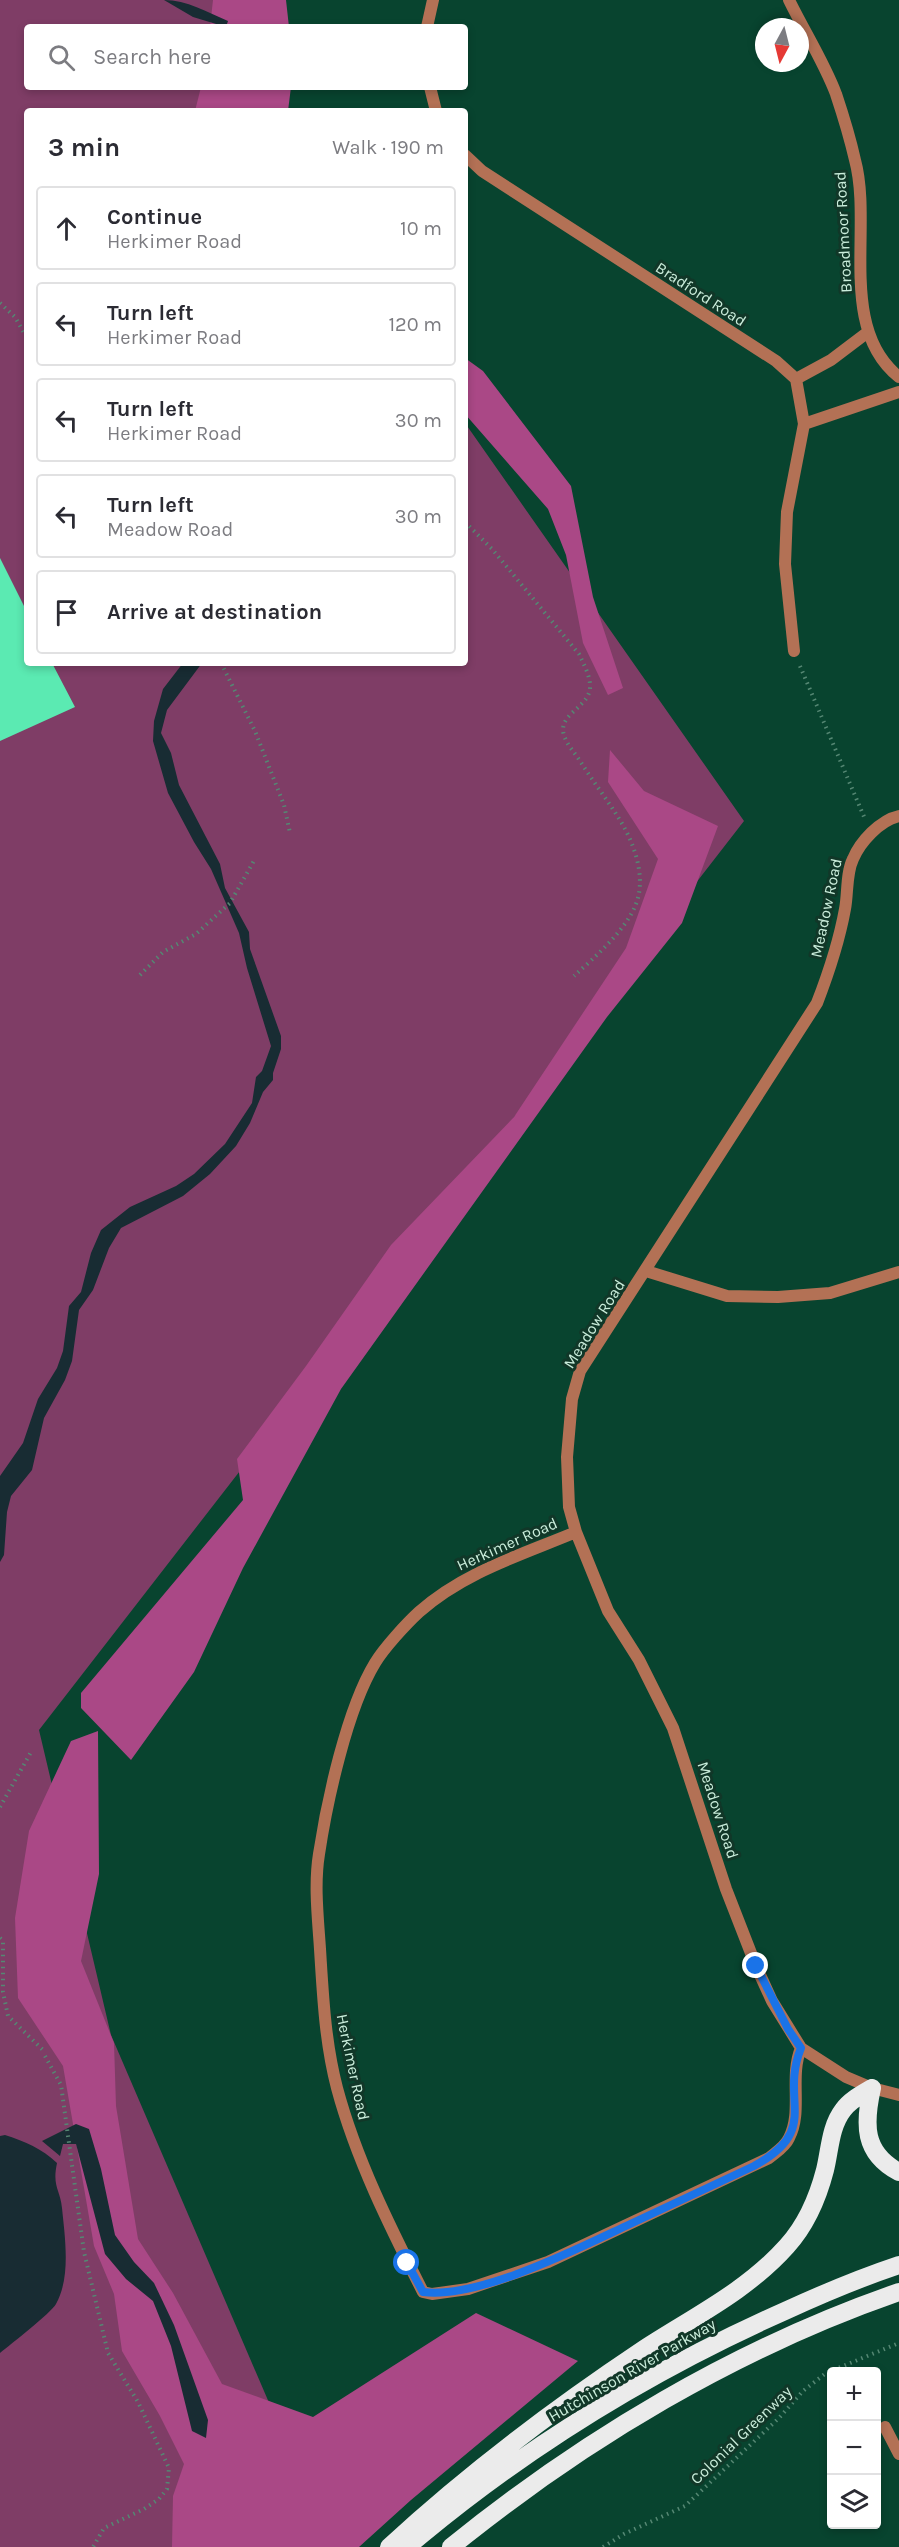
<!DOCTYPE html>
<meta charset="utf-8">
<style>
body{margin:0;font-family:Karla,sans-serif;background:#f2f2f3;color:#2b2b33}
.controls{position:absolute;right:18px;bottom:18px;display:grid;overflow:hidden;border-radius:6px;box-shadow:0 3px 9px #0003}
.controls button{width:54px;height:54px;display:grid;place-items:center;padding:0;border:0;border-bottom:2px solid #e1e1e2;background:#fff;color:#2b2b33;font:30px sans-serif}
.compass{position:absolute;left:755px;top:18px;width:54px;height:54px;border-radius:50%;background:#fff;box-shadow:0 3px 9px #0003;rotate:187deg}
.stop{position:absolute;width:18px;height:18px;margin:-14px;border:4px solid #1a73e8;border-radius:50%;background:#fff}
.stop.end{background:#1a73e8;border-color:#fff;box-shadow:0 2px 6px #0008}
.list{margin:0;padding:0;list-style:none}
h2{display:flex;justify-content:space-between;align-items:center;height:78px;margin:0;padding:0 24px;font-size:26px}
h2 small{font-size:20px;font-weight:400;color:#7c7c81}
.list li{display:grid;grid-template-columns:39px 1fr auto;gap:18px;align-items:center;box-sizing:border-box;height:84px;margin:0 12px 12px;padding:0 12px;border:2px solid #e1e1e2;border-radius:6px}
.list b{display:block;font-size:22px;white-space:nowrap}
.list p{margin:0;font-size:20px;white-space:nowrap;color:#7c7c81}
.list em{font-size:20px;font-style:normal;color:#7c7c81}
.icon{flex:none;width:33px;height:33px;fill:none;stroke:currentColor;stroke-width:2;stroke-linecap:round;stroke-linejoin:round}
.map{position:relative;flex:none;width:899px;height:2547px;overflow:hidden}
.search{position:absolute;background:#fff;box-shadow:0 3px 9px #0003;left:24px;top:24px;width:444px;height:66px;display:flex;align-items:center;gap:15px;box-sizing:border-box;padding:0 21px;border-radius:6px;color:#7c7c81;font-size:22px}
.panel{position:absolute;background:#fff;box-shadow:0 3px 9px #0003;left:24px;top:108px;width:444px;height:558px;border-radius:6px}
.map>svg:first-child{display:block}
.green{fill:#7f3d66}
.forest{fill:#aa4886}
.water{fill:#182c33}
.building{fill:#5beab2}
.lines{fill:none;stroke-linecap:round;stroke-linejoin:round}
.path{stroke:#558773;stroke-width:4;stroke-dasharray:1.5 4.5;stroke-linecap:butt}
.minor{stroke:#b37155;stroke-width:12}
.tertiary{stroke:#b37155;stroke-width:12}
.motorway{stroke:#ebebeb;stroke-width:18}
.route{stroke:#1a73e8;stroke-width:8}
.labels{text-anchor:middle;dominant-baseline:central;stroke-width:6;stroke-linejoin:round;paint-order:stroke}
.street-label{font-size:16px;fill:#caeddb;stroke:#113728}
</style>
<div class="map">
<svg width="899" height="2547" viewBox="0 0 899 2547">
<rect width="100%" height="100%" fill="#08442f"/>
<!-- green -->
<path class="green" d="M0 0H273L272 27H27V87H270L269 111H27V663H465V423L744 821 39 1730 111 2035 319 2519 288 2547H0Z"/>
<!-- forest -->
<path class="forest" d="M213 0H286L289 27H210Z
M201 87H291L288 111H195Z
M465 358 483 371 571 486 593 597 623 688 608 695 583 643 566 555 548 509 465 414Z
M610 750 644 791 718 826 682 923 607 1017 341 1389 243 1568 194 1672 131 1760 81 1708V1693L243 1500 237 1459 306 1366 391 1245 514 1117 626 948 658 859 608 782Z
M98 1731 99 1874 81 1961 114 2043 116 2106 138 2239 173 2293 222 2384 313 2417 476 2313 578 2361 411 2500 359 2547H172L173 2496 184 2464 160 2416 122 2351 114 2294 94 2246 63 2066 18 1998 15 1918 29 1831 71 1741Z"/>
<!-- water -->
<path class="water" d="M164 0C187 0 207 12 228 21L226 27 193 17Z
M183 663H202L167 710 161 733 171 753 179 785 220 864 225 888 249 932 250 949 281 1036V1049L273 1073V1080L263 1092 250 1123 236 1146 210 1174 183 1196 121 1228 109 1248 93 1290 79 1310 72 1361 65 1380 44 1418 32 1470 11 1496 7 1512 4 1555 0 1562V1476L23 1443 38 1399 57 1368 63 1351 69 1306 81 1292 91 1253 101 1230 130 1207 176 1186 194 1174 225 1144 252 1103 256 1077 262 1071 271 1046 247 968 239 933 211 869 194 842 168 793 153 741 154 721 163 689Z
M76 2124 89 2129 101 2169 115 2235 134 2262 154 2283 174 2325 208 2420 206 2438 192 2431 171 2346 153 2301 126 2279 105 2254 76 2144H63L60 2156 42 2141Z
M5 2135C26 2142 41 2148 57 2163 52 2187 60 2189 62 2208 65 2238 71 2277 56 2304 51 2313 11 2344 0 2353V2136Z"/>
<!-- building -->
<path class="building" d="M0 558 27 612V663H52L75 707 0 741Z"/>
<g class="lines">
<!-- path -->
<path class="path" d="M0 303 15 317 27 338
M27 372V386
M465 522 492 549 579 654C584 665 591 677 590 689 587 709 555 715 565 738 568 746 575 753 580 761 592 780 606 798 618 817 633 840 647 876 636 904 626 930 595 957 574 976
M221 663 255 731 284 805 290 833
M800 666 865 819
M140 975 163 952 196 934 230 903 255 859
M0 1807 31 1752
M0 1938 3 1941V1992L8 2016 43 2050
M45 2056 61 2085 84 2252 108 2353 138 2402 169 2468 167 2489 159 2499 144 2509 104 2528 93 2547
M603 2547 624 2534 685 2506 779 2418 803 2391 826 2373 899 2343"/>
<!-- minor -->
<path class="minor" d="M789 0C804 31 824 62 836 94 843 115 850 138 855 160 873 226 837 328 899 377
M427 27 433 0
M430 87 436 111
M465 155 482 171 776 361 796 379 804 424 787 512 785 564 794 651
M796 379 831 360 868 332
M804 424 899 392
M646 1271 727 1296 778 1297 830 1293 899 1272
M576 1532C521 1555 464 1572 419 1612 406 1624 384 1648 375 1663 347 1709 327 1801 319 1854 314 1885 318 1918 320 1949 323 1996 325 2042 337 2088 356 2159 390 2227 423 2292L432 2294 468 2289 548 2262 769 2158C776 2152 785 2147 789 2138 803 2112 789 2077 801 2048
M872 2088 846 2077 801 2048 772 2001 756 1966 726 1889 673 1728 639 1660 608 1611 576 1532 569 1507 567 1457 572 1399 580 1371 817 1003C829 972 839 942 845 909 848 894 846 873 853 859 860 842 880 820 899 816
M885 2427 899 2454"/>
<!-- tertiary -->
<path class="tertiary" d="M872 2088 899 2095"/>
<!-- motorway -->
<path class="motorway" d="M872 2088C864 2124 863 2153 899 2172
M389 2547C468 2474 554 2409 644 2349 693 2317 747 2291 787 2246 806 2225 818 2197 825 2170 830 2150 830 2127 843 2110 850 2100 862 2094 872 2088
M407 2547C520 2451 650 2371 785 2311 822 2294 860 2278 899 2265
M451 2547C584 2439 737 2348 899 2292"/>
</g>
<g class="lines">
<!-- route -->
<path class="route" d="M407 2263 423 2292C478 2299 575 2250 626 2226 669 2206 712 2186 754 2166 822 2129 779 2102 801 2048L788 2029 756 1966"/>
</g>
<g class="labels">
<!-- street labels -->
<g class="street-label">
<text transform="translate(843 232) rotate(-93)">Broadmoor Road</text>
<text transform="translate(701 294) rotate(33)">Bradford Road</text>
<text transform="translate(826 908) rotate(-78)">Meadow Road</text>
<text transform="translate(594 1324) rotate(-58)">Meadow Road</text>
<text transform="translate(507 1544) rotate(-24)">Herkimer Road</text>
<text transform="translate(718 1810) rotate(72)">Meadow Road</text>
<text transform="translate(353 2067) rotate(78)">Herkimer Road</text>
<text transform="translate(632 2370) rotate(-30)">Hutchinson River Parkway</text>
<text transform="translate(741 2435) rotate(-44)">Colonial Greenway</text>
</g>
</g>
</svg>
<div class="controls">
<button>+</button>
<button>−</button>
<button><svg class="icon" aria-label="layers" viewBox="0 0 24 24"><path d="M12 4l9 5-9 5-9-5zM3 14l9 5 9-5"/></svg></button>
</div>
<svg class="compass" viewBox="-18 -18 36 36"><path d="M0-13l5 13h-10z" fill="#e53935"/><path d="M0 13l5-13h-10z" fill="#7c7c81"/></svg>
<div class="stop" style="left:407px;top:2263px"></div>
<div class="stop end" style="left:756px;top:1966px"></div>
<div class="search"><svg class="icon" aria-label="search" viewBox="0 0 24 24"><circle cx="10" cy="10" r="6"/><path d="M15 15l6 6"/></svg>Search here</div>
<section class="panel">
<h2>3 min<small>Walk · 190 m</small></h2>
<ul class="list">
<li><svg class="icon" aria-label="ahead" viewBox="0 0 24 24"><path d="M12 20V5M6 11l6-6 6 6"/></svg><div><b>Continue</b><p>Herkimer Road</p></div><em>10 m</em></li>
<li><svg class="icon" aria-label="left" viewBox="0 0 24 24"><path d="M17 20v-9H6M10 6l-5 5 5 5"/></svg><div><b>Turn left</b><p>Herkimer Road</p></div><em>120 m</em></li>
<li><svg class="icon" aria-label="left" viewBox="0 0 24 24"><path d="M17 20v-9H6M10 6l-5 5 5 5"/></svg><div><b>Turn left</b><p>Herkimer Road</p></div><em>30 m</em></li>
<li><svg class="icon" aria-label="left" viewBox="0 0 24 24"><path d="M17 20v-9H6M10 6l-5 5 5 5"/></svg><div><b>Turn left</b><p>Meadow Road</p></div><em>30 m</em></li>
<li><svg class="icon" aria-label="arrive" viewBox="0 0 24 24"><path d="M6 21V4h12l-3 4 3 4H6"/></svg><div><b>Arrive at destination</b></div></li>
</ul>
</section>
</div>
